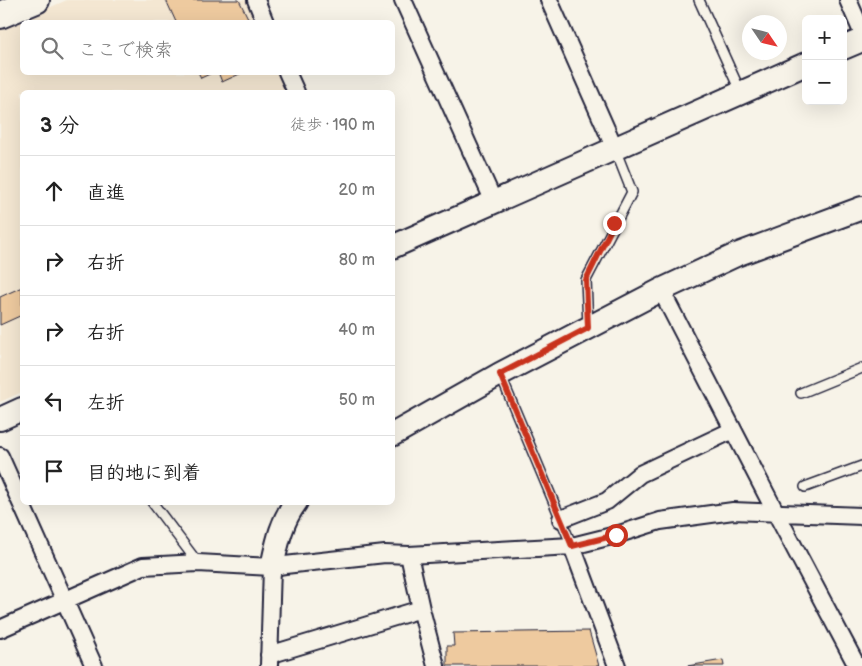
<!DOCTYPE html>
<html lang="ja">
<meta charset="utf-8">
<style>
body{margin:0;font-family:"Balsamiq Sans","Klee One",sans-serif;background:#f2f2f2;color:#222}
.controls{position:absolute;right:15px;top:15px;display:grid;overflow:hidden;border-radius:8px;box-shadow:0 5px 20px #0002}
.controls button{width:45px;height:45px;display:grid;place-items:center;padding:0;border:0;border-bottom:1px solid #e0e0e0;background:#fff;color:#222;font:25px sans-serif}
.compass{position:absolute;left:742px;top:15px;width:45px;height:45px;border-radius:50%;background:#fff;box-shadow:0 5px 20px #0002;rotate:125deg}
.stop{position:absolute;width:15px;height:15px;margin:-11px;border:4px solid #c8321e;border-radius:50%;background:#fff}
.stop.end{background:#c8321e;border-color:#fff;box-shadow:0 1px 5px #0008}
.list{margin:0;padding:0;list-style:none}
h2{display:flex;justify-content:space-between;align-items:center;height:65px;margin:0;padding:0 20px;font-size:21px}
h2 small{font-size:16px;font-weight:400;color:#767676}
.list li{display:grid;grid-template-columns:32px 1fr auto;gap:15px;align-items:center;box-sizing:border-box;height:70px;padding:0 20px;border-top:1px solid #e0e0e0}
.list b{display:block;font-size:19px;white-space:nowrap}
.list em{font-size:16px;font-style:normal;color:#767676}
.icon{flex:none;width:28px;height:28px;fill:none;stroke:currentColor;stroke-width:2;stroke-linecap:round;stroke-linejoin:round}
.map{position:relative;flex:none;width:862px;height:666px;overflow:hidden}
.search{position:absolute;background:#fff;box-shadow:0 5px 20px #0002;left:20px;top:20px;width:375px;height:55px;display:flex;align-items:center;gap:12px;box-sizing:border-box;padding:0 18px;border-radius:8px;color:#767676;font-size:19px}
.panel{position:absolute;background:#fff;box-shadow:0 5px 20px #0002;left:20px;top:90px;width:375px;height:415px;border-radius:8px}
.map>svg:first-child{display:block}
.built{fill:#f4e7d2}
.building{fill:#eeca9f;stroke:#22223b}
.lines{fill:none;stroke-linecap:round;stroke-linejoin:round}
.lane-casing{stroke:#22223b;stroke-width:12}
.street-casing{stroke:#22223b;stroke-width:20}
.secondary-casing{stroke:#22223b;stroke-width:26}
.primary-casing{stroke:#22223b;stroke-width:30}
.lane{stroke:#f7f3e8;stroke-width:9}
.street{stroke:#f7f3e8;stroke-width:16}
.secondary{stroke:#f7f3e8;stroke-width:22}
.primary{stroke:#f7f3e8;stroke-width:26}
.route{stroke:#c8321e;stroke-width:6}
</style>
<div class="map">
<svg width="862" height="666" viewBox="0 0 862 666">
<rect width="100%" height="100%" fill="#f7f3e8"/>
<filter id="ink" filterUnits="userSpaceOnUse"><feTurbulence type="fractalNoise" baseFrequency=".02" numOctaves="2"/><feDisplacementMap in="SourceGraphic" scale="10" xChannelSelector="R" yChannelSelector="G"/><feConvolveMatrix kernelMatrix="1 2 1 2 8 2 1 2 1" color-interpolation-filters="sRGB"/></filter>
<g filter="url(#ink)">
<!-- built -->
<path class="built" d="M67 0H249L258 22H22V72L280 73 289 92H22V392L0 402V29Z"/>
<!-- building -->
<path class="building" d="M166 0H239L250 22H176Z
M198 72H214L201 78Z
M218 72H244L222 82Z
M22 287V315L0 325V297Z
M589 631 599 666H447V646H454L453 633Z
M723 660 724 666H687Z"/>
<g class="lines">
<defs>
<path id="lane" d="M699 0 741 93
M588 326 586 280 632 192 615 149
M500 374 572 546
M801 393 862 368
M805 487 862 466
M152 502 198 563"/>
<path id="street" d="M256 0 265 22
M403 0 494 202
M549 0 615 149
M848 0 862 32
M287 72 296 92
M661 290 776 513 857 666
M0 456 94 666
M561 519 607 501 640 474 733 430
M572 546 617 666
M409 555 421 609 436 666
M0 629 143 566 198 563 272 567 285 565 385 554 409 555 572 546 616 535 660 521 733 511 862 516
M269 655 421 609
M269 665 272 567"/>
<path id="secondary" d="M843 48 862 40
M392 247 806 64
M0 419 22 409
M392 435 500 374 661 290 736 255 862 208
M272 567C277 544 281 522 296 502"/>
<path id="primary" d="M0 15 36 0"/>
</defs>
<!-- lane casing -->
<use href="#lane" class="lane-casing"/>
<!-- street casing -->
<use href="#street" class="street-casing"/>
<!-- secondary casing -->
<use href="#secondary" class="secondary-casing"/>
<!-- primary casing -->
<use href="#primary" class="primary-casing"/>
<!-- lane -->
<use href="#lane" class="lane"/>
<!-- street -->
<use href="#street" class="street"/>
<!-- secondary -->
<use href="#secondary" class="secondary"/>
<!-- primary -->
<use href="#primary" class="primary"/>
</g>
</g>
<g class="lines" filter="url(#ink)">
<!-- route -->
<path class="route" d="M614 223 586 280 588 328 500 374 572 546 616 535"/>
</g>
</svg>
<div class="controls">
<button>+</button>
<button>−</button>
</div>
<svg class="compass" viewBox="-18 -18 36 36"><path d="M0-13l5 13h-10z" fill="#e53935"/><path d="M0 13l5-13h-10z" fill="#767676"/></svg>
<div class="stop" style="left:616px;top:535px"></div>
<div class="stop end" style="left:614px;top:223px"></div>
<div class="search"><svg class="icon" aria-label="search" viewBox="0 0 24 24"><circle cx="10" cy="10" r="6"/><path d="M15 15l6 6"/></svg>ここで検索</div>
<section class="panel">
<h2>3 分<small>徒歩 · 190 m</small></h2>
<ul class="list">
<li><svg class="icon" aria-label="ahead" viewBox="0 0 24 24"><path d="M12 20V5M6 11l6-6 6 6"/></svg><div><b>直進</b></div><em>20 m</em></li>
<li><svg class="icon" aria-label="right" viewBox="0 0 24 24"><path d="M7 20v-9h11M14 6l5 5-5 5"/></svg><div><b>右折</b></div><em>80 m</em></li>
<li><svg class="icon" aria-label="right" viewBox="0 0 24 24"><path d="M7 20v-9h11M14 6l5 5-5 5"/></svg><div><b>右折</b></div><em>40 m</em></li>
<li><svg class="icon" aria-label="left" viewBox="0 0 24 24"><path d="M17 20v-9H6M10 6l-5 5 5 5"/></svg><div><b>左折</b></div><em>50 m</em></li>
<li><svg class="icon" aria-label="arrive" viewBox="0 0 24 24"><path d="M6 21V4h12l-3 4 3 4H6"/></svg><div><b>目的地に到着</b></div></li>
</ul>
</section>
</div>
